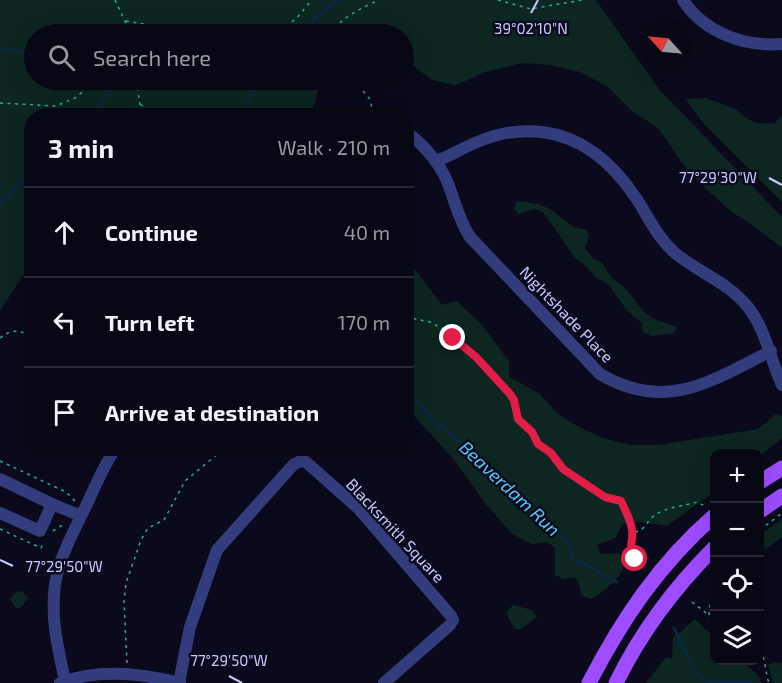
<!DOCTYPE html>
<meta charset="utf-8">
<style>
body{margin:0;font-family:"Exo 2",sans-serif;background:#11111e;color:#f1f3f6}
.controls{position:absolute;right:18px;bottom:18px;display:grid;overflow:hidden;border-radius:12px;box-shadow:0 6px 24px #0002}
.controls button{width:54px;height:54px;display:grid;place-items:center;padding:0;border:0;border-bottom:2px solid #292934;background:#080815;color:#f1f3f6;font:30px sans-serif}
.compass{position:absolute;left:638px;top:18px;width:54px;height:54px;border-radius:50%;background:#080815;box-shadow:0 6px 24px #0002;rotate:297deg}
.stop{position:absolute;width:18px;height:18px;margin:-14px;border:4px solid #e11d48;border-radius:50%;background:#fff}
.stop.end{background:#e11d48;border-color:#fff;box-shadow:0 2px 6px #0008}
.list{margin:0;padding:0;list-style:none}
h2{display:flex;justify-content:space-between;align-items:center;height:78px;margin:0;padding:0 24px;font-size:26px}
h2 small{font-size:20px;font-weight:400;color:#989aa0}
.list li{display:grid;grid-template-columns:39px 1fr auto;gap:18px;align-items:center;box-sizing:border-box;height:90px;padding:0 24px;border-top:2px solid #292934}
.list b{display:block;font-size:22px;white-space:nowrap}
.list em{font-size:20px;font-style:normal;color:#989aa0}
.icon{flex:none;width:33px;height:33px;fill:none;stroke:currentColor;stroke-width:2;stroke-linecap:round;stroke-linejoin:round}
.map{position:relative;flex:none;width:782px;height:683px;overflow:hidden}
.search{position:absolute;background:#080815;box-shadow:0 6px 24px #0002;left:24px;top:24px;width:390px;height:66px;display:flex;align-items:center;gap:15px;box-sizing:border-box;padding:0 21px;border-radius:33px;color:#989aa0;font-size:22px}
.panel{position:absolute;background:#080815;box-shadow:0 6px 24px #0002;left:24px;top:108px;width:390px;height:348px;border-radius:24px}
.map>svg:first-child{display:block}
.green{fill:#0d2621}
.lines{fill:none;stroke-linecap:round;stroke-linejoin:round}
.stream{stroke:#0a2841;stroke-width:3}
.path{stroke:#28b091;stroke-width:1.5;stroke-dasharray:3 4.5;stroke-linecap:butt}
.minor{stroke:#333d7d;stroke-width:12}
.major{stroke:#9e4cff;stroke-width:15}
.route{stroke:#e11d48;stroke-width:8}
.ticks{fill:none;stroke:#c5c9ff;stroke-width:2}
.labels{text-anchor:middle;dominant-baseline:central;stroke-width:5;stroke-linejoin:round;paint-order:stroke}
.street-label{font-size:16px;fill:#c5c9ff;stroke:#0a0a1c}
.water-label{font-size:18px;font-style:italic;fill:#53cdff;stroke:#0a0a1c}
.ticks-label{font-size:15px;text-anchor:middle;fill:#c5c9ff;stroke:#0a0a1c;stroke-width:5;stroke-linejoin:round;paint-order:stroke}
</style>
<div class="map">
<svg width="782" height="683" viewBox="0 0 782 683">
<rect width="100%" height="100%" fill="#0a0a1c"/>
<!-- green -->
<path class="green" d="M0 0H596L658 88 782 217V248L751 224 732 212 704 187 683 164 658 128 632 111 608 87 580 72 550 65 524 63 484 72 468 80 454 85 432 80 404 59V34H34V80H324L320 84 313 108 319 115 32 116 31 267 22 277 0 311Z
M706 98 735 109 745 117 757 123 774 124 782 116V202L703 123 686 99Z
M516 201C527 202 540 203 549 209 563 216 569 230 586 229L589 236 585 249 594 259 602 262 611 277 627 290 645 313 656 320 677 327 674 333 652 336 643 332 642 323 628 312 608 284 595 277 585 265 576 259 543 212 535 209 518 214 514 209Z
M407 259 442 305 457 301 482 325 509 361V377L540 394 558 414 577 426 605 439 631 445H658L758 429 776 414 782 416V438L760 456V454H714V492L667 526 641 522 623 524 615 538 597 545 601 554 618 553 625 560C624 576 604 593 590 599L581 595 579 584 575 577 564 579 555 575V548L547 542 532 544 512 534 485 503 455 461 407 408Z
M782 519V537L766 549 760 550V535Z
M21 591 29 598 20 608H16L10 599 16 592Z
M513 605 532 610 537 617 521 629H515L508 617 507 611Z
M695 619 714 637V660L742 661 759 676 761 683H646L666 657 672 659 673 638Z
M776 662 782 663V683H773L768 664Z"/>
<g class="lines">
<!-- stream -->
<path class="stream" d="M303 34 316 17 339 0
M0 50H16L34 56
M92 116 109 91 119 86 150 88 164 80
M248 116C244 101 254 89 264 80
M0 205 32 172
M406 388 437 424 481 456 489 471 516 497 547 520 570 545 572 556 578 562 588 565 604 576 617 582
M674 628 696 674 707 682 748 681 751 683"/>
<!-- path -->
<path class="path" d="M115 0 131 34
M498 0 531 9 582 0
M126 21 204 34
M273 34 296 19 312 0
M330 34C339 19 363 7 379 0
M136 80 140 104 139 116
M353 80 369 98 375 116
M0 103 56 106 75 98 97 80
M140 104C158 118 161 113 182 116
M406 317 430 322 443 329 476 357 510 394 514 400 518 419 532 432 538 444 551 453 563 469 605 497 621 501 633 532C645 532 646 521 655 515 666 507 684 506 697 502L707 507
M0 338C11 329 21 329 32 338
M0 461 66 492 76 502
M0 529 41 548 44 542
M760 530 782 513
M53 531 64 524
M633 532C630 541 629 551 635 559
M692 602 714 619
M709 615 714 567
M760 650C766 660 765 672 769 683
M127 663 124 601 126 583 141 540 148 528 164 520 185 481 225 448"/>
<!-- minor -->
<path class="minor" d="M683 0C704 33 745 47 782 44
M406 132C425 145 443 167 450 189 456 206 460 222 470 237L600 374C666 413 711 381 771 351
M435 161C446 158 454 153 464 148 490 135 513 129 542 132 584 137 614 165 636 198 649 218 657 237 675 253 699 273 728 282 748 307 766 330 770 359 782 385
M0 479 52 504 40 531 0 513
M52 504 81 516
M65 681C57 644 48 608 58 570 64 548 76 527 86 506 95 487 103 466 116 448
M60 683C98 668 141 673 180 683
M179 683 190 627 217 550 294 464 301 461 306 462 359 509 451 616 453 620 450 625 384 683"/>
<!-- major -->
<path class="major" d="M760 482 782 468
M760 511 782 496
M589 683C622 619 660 563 714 516
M616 683C641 632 674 588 714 548"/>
</g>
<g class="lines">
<!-- route -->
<path class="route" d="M453 338 476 357 510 394 514 400 518 419 532 432 538 444 551 453 563 469 605 497 621 501C625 510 631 520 632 530 634 540 627 549 635 559"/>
</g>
<!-- ticks -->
<path class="ticks" d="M531 13 538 0M769 178 782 185M0 560 13 566M229 676 242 683"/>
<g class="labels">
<!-- street labels -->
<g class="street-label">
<text transform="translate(567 314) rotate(46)">Nightshade Place</text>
<text transform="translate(396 530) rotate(47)">Blacksmith Square</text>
</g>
<!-- water labels -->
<g class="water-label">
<text transform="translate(510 488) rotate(43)">Beaverdam Run</text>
</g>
</g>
<g class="ticks-label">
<text x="531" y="34">39°02'10"N</text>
<text x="718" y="183">77°29'30"W</text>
<text x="64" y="572">77°29'50"W</text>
<text x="229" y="666">77°29'50"W</text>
</g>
</svg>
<div class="controls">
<button>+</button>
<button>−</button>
<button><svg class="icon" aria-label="locate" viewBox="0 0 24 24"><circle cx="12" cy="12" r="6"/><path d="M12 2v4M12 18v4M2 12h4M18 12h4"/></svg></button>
<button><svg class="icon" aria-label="layers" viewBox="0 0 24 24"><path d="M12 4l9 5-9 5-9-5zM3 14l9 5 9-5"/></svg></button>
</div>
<svg class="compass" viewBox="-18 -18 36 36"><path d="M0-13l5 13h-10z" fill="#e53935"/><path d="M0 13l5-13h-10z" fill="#989aa0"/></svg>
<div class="stop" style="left:635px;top:559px"></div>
<div class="stop end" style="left:453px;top:338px"></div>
<div class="search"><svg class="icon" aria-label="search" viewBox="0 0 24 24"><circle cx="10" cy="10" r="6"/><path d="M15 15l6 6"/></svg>Search here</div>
<section class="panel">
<h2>3 min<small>Walk · 210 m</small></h2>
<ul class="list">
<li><svg class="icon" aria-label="ahead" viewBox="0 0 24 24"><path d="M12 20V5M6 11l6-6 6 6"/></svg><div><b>Continue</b></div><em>40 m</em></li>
<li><svg class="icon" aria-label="left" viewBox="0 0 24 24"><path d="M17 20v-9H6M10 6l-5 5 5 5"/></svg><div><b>Turn left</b></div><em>170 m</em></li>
<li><svg class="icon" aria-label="arrive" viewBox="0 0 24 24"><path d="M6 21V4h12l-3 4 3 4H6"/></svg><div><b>Arrive at destination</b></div></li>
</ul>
</section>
</div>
